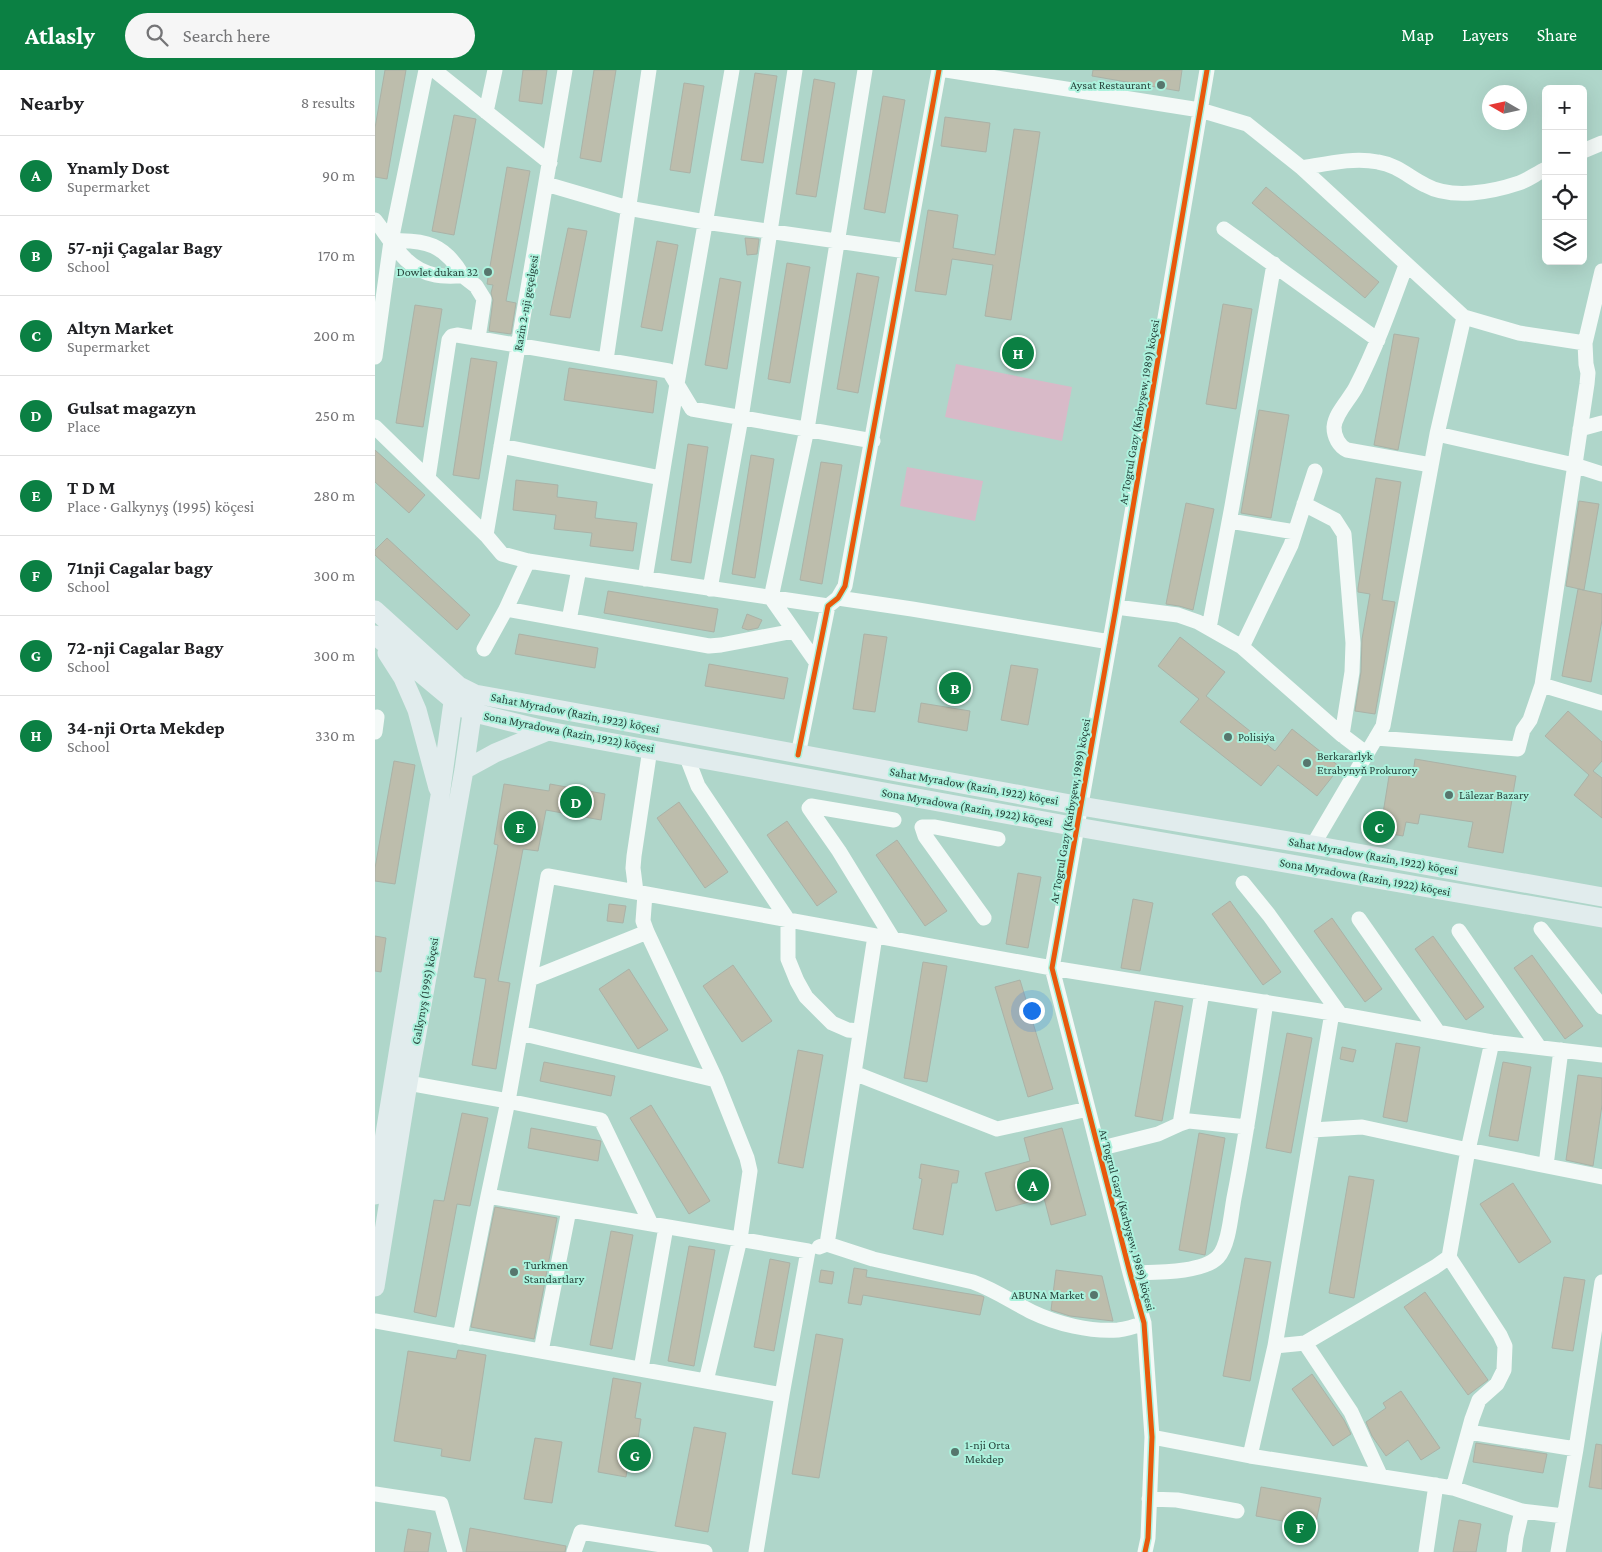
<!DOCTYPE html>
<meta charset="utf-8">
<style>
body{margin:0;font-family:"Crimson Pro",serif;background:#f6f6f6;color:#202124}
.controls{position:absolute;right:15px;top:15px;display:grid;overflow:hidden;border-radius:8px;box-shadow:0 5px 20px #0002}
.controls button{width:45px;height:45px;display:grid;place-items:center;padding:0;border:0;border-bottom:1px solid #e0e0e0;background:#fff;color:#202124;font:25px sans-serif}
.compass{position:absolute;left:1107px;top:15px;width:45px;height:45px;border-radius:50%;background:#fff;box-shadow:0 5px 20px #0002;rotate:279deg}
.you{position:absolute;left:656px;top:940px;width:18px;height:18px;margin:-12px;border:4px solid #fff;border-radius:50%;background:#1a73e8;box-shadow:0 0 0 8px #1a73e833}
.badge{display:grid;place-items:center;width:32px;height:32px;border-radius:50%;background:#0b8043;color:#fff;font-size:16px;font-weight:700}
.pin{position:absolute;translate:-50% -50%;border:2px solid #fff;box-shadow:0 1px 5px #0006}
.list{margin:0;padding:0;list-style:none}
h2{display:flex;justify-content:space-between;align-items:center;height:65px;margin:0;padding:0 20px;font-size:21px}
h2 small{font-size:16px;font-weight:400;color:#757577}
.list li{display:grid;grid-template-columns:32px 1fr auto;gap:15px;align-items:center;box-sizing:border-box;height:80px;padding:0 20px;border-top:1px solid #e0e0e0}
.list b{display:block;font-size:19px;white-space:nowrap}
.list p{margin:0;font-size:16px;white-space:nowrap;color:#757577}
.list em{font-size:16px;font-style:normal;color:#757577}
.icon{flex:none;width:28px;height:28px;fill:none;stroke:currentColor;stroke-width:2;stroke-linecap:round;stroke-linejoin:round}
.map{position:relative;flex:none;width:1227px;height:1482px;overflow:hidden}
header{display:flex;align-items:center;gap:30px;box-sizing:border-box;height:70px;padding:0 25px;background:#0b8043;color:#fff}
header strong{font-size:24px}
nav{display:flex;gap:28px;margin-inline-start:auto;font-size:18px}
.search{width:350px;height:45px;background:#f6f6f6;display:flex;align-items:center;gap:12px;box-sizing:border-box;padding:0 18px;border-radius:28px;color:#757577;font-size:19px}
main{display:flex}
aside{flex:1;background:#fff}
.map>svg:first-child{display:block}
.green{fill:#d8bac8}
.building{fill:#bdbdac;stroke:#aab2a7}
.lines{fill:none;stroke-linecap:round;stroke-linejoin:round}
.minor{stroke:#f3f9f7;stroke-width:15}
.major{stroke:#e1eced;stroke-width:19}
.cycleway-casing{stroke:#acf2dd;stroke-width:8}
.cycleway{stroke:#e8590c;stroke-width:5}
.poi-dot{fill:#57766d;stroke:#acf2dd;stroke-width:2}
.labels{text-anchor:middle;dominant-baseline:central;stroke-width:4;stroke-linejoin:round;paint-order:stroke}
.poi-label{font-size:12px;fill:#27433b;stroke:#acf2dd;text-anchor:start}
.street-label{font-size:12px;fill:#27433b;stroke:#acf2dd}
</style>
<header>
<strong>Atlasly</strong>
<div class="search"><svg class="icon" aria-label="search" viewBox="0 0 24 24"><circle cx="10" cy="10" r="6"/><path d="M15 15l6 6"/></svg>Search here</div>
<nav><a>Map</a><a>Layers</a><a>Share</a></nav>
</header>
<main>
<aside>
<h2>Nearby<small>8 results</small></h2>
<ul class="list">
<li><span class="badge">A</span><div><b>Ynamly Dost</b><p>Supermarket</p></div><em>90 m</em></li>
<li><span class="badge">B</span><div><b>57-nji Çagalar Bagy</b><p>School</p></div><em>170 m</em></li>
<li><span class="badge">C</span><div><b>Altyn Market</b><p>Supermarket</p></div><em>200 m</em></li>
<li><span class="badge">D</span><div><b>Gulsat magazyn</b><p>Place</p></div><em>250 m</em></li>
<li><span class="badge">E</span><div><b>T D M</b><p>Place · Galkynyş (1995) köçesi</p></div><em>280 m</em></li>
<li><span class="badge">F</span><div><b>71nji Cagalar bagy</b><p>School</p></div><em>300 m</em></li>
<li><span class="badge">G</span><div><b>72-nji Cagalar Bagy</b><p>School</p></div><em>300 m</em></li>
<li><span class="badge">H</span><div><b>34-nji Orta Mekdep</b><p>School</p></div><em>330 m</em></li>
</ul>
</aside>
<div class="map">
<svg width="1227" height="1482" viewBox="0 0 1227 1482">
<rect width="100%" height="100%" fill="#afd6ca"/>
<!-- green -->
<path class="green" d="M581 294 697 317 687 371 570 347Z
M532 397 608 411 600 451 525 436Z"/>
<!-- building -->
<path class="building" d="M10 0H31L12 109 0 107V58Z
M148 0H172L167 34 144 31Z
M219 0H241L226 92 205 88Z
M718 0H807L804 21 717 6Z
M380 3 402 6 388 93 366 90Z
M439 9 460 13 441 127 421 124Z
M309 13 329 16 315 103 295 100Z
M508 26 530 30 510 143 489 139Z
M79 45 101 49 79 165 57 161Z
M570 47 615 53 611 82 566 76Z
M639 59 665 62 636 250 610 246 618 195 577 189 571 225 540 221 553 140 583 145 578 178 620 185Z
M132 97 155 101 131 231 141 233 136 264 114 261 118 230 116 223 118 215 112 214Z
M891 117 1004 212 990 228 877 133Z
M193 158 212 161 195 248 175 245Z
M370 168 384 169 382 184 372 185Z
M282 171 303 175 287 261 266 257Z
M412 193 435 197 415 313 393 309Z
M482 203 504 207 483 323 462 319Z
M345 208 366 212 352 299 330 295Z
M848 234 877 239 861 339 831 334Z
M40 235 67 239 48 357 21 353Z
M1019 264 1044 268 1023 380 999 375Z
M96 288 122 292 104 409 78 405Z
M194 298 282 311 278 343 189 330Z
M884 340 914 345 896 448 866 443Z
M313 374 333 377 316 493 296 490Z
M0 380 50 425 34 443 0 412Z
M376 385 399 389 380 508 357 504Z
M446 392 467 395 447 514 425 510Z
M1001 408 1026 412 1007 530 1020 532 1000 644 980 641 986 602 987 569 995 524 983 522V518Z
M141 410 183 415 182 427 222 432 220 448 262 453 258 481 215 476 217 463 179 459 181 445 138 440Z
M1204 431 1224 434 1209 520 1191 516Z
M811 433 839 439 818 540 804 536 791 534Z
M12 468 95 545 82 560 0 485V480Z
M1203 519 1227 524V550L1216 612 1187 606Z
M233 521 343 539 339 562 229 543Z
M372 544 387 550 383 558 373 560 367 558Z
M144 564 223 578 220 598 140 584Z
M489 564 512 567 500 642 478 639Z
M805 567 850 602 831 626 900 681 917 659 965 697 942 726 903 695 886 716 805 652 824 629 783 596Z
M334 594 413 608 409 629 330 616Z
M636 595 663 599 653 655 626 650Z
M546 633 595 641 592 661 543 652Z
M1193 641 1227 672V691L1218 701 1227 708V748L1199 725 1214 705 1170 666Z
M1040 689 1141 706 1128 783 1093 777 1098 752 1045 744 1043 754 1031 752 1028 766 1005 762 1015 700 1038 704Z
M19 691 40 695 20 814 0 811V798Z
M129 714 174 721 175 714 230 724 226 750 171 740 163 781 148 779 123 911 135 913 121 999 97 995 111 909 99 907 123 775 119 774Z
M304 732 353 802 330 818 282 748Z
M412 751 462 822 442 836 392 765Z
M522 770 572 841 550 856 501 785Z
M643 803 666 807 653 878 631 874Z
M758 829 778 833 765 901 746 898Z
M855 831 906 902 888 915 837 844Z
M234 834 251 836 248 853 232 851Z
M957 848 1007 919 990 932 939 861Z
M0 866 11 868 6 902 0 901Z
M1058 866 1109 937 1091 950 1040 879Z
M1157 885 1208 956 1190 969 1139 898Z
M548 892 572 896 552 1012 529 1008Z
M358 895 397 951 367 972 328 916Z
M254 899 293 960 263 979 224 919Z
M645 910 678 1019 653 1027 620 917Z
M780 931 808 936 787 1051 760 1046Z
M912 963 937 968 916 1083 891 1078Z
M1021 973 1045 977 1032 1052 1008 1047Z
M967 977 981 980 978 992 965 989Z
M423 980 448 985 428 1098 403 1093Z
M169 992 240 1006 236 1026 165 1011Z
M1128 992 1156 997 1143 1071 1114 1066Z
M1203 1005 1227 1008V1035L1218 1096 1191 1090Z
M276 1035 335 1131 314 1144 255 1048Z
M87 1043 113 1048 95 1136 82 1134 61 1247 39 1242 59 1130 69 1131Z
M156 1058 226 1071 223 1091 153 1078Z
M687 1058 711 1145 676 1155 669 1128 621 1141 610 1103 655 1091 649 1068Z
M824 1063 850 1068 830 1185 804 1180Z
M546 1094 584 1101 582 1113H577L568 1165 538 1159 547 1109 544 1108Z
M974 1106 999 1110 979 1228 954 1223Z
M1138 1113 1176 1172 1144 1193 1105 1134Z
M120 1137 182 1148 159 1269 96 1257Z
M236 1161 258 1165 237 1279 215 1275Z
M314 1176 340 1180 319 1296 293 1291Z
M870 1188 896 1192 875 1311 848 1306Z
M395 1189 415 1193 399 1281 379 1277Z
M479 1198 492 1200 491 1207 607 1226 609 1227 605 1245 488 1225 486 1235 473 1233Z
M446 1200 459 1202 457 1214 444 1212Z
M681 1200 727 1206 738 1251 695 1246 676 1240Z
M1189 1207 1210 1210 1198 1281 1177 1278Z
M1050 1222 1113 1310 1093 1325 1029 1237Z
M441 1264 468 1269 444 1408 417 1404Z
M83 1280 111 1285 95 1391 66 1386 67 1379 19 1371 33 1281 81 1289Z
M937 1304 969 1350 976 1364 958 1376 917 1319Z
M238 1308 266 1313 260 1348 266 1349 262 1376 256 1375 251 1407 223 1402Z
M1026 1321 1065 1378 1046 1390 1033 1370 1011 1386 997 1366 991 1352 1011 1338 1008 1333Z
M319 1357 351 1363 333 1462 300 1456Z
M160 1368 187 1372 177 1433 149 1429Z
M1101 1373 1172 1384 1168 1403 1098 1392Z
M1221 1374 1227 1375V1419L1214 1417Z
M886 1417 946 1428 940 1457 881 1446Z
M1084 1450 1106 1454 1101 1482H1078Z
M95 1458 191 1476 190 1482H91Z
M33 1459 56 1463 53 1482H29Z"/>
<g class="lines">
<!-- minor -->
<path class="minor" d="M59 0 175 93
M571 0 825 40 872 54 927 98 1089 247 1144 263 1210 273
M111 42 120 0
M1208 81 1227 73
M927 98C951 94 978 87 1003 92 1022 95 1034 107 1050 115 1077 130 1117 122 1144 113 1153 110 1162 103 1171 99
M171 114 253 138 330 152 531 181
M0 150C18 173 30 199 60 205 68 207 79 206 88 206 70 175 51 169 16 171
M849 159 1003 270
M1031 195C1016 236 1001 278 981 317 975 329 960 343 959 357 959 367 964 376 972 380L1056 395
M88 206 101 216 109 229 103 268
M0 287 16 171 51 0
M231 290 274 0
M0 357 111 465 127 484 153 491 453 536
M1205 359 1227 353
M1062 364 1199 395 1227 404
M126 376 286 408
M53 408 74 270 77 266 82 265 294 301 317 339 498 371
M929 434 960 450 969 464 978 573 977 602 967 665
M855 451 920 462
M111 465 190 0
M270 509 302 314 357 0
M335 519 366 348 420 0
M463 528 537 539 735 572
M741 537 803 545 823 552 867 577 967 665 992 684
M131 539 334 576 346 575 419 561
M194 550 204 499
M834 558 857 436 899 194
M867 577 916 475 940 401
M109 579 131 539 153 491
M441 592 396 528 432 359 490 0
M1167 615 1227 633
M0 662 2 647
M1001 668 1143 679 1148 660 1155 650 1167 615 1212 314 1213 303 1211 294 1210 273 1227 201
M311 685 323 716 413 850V889L422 911 431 927 457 953 473 960 485 961
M423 685 453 536 463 528 470 516 564 0
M938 775 1008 656 1062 364 1089 247
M868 813 894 845 965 944
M261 822 258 798 259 786 275 679
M270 824 268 851 272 862 341 1010 372 1088 375 1101 365 1169 331 1311
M609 848 550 766 547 757H560L623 769
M984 849 1063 962
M1166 859 1227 937
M1084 861 1164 977
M500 866 479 1003 622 1059 713 1039
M518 869 464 781 434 738 436 736 519 750
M155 909 272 862
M957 943 900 1276 930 1273 1060 1197 1074 1187 1093 1080 1117 972
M145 963 341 1010
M33 1013 133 1031 173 806 677 898 957 943 1117 972 1227 985
M805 1054 827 922
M937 1060 987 1057 1093 1080 1227 1107
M723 1079 783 1064 805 1054 814 1051 872 1057
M1171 1095 1186 980
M276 1154 226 1050 133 1031 113 1126 433 1181 407 1325
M452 1174 498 1189 598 1212C620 1220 637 1232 657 1242 682 1254 715 1262 743 1260 752 1259 761 1256 769 1253
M444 1177 452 1174 479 1003
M1074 1187 1125 1265 1130 1276 1129 1300 1122 1314 1104 1330 1097 1349 1078 1418
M755 1203C777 1202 827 1204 843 1187 854 1175 856 1144 859 1128 872 1063 881 998 891 932
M0 1251 407 1325 381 1482
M85 1267 113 1126
M930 1273 976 1342 1005 1405
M166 1281 194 1140
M266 1299 291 1157
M1094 1362 1201 1379
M777 1367 875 1386 1078 1418 1147 1441 1189 1446
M875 1386 900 1276
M0 1424 66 1434 80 1482
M774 1429 802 1430 862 1441
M199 1482 206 1462 330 1482
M770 1482 773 1468 777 1367 769 1253 755 1203 677 898 741 537 832 0
M1051 1482 1061 1415
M1139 1482 1141 1467 1147 1441
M1183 1482 1201 1379 1227 1212"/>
<!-- major -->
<path class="major" d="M0 540 84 616 100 624 706 736 938 775 1227 827
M0 565 85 636 96 642 173 661 702 757 1227 848
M12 583 28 608 42 640 63 718
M89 700 120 683 173 661
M0 1125 65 726 78 632 82 622
M0 1217 33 1013 89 700 99 630"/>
<defs>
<path id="cycleway" d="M423 685 453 536 463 528 470 516 564 0
M770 1482 773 1468 777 1367 769 1253 755 1203 677 898 741 537 832 0"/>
</defs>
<!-- cycleway casing -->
<use href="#cycleway" class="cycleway-casing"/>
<!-- cycleway -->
<use href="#cycleway" class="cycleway"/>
</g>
<!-- markers -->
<g class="poi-dot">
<circle cx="786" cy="15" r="5"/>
<circle cx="113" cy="202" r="5"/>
<circle cx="853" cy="667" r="5"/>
<circle cx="932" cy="693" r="5"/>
<circle cx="1074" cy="725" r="5"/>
<circle cx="139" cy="1202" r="5"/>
<circle cx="719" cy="1225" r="5"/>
<circle cx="580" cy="1382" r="5"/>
</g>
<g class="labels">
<!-- poi labels -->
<g class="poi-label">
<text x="776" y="15" text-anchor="end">Aysat Restaurant</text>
<text x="103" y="202" text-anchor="end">Dowlet dukan 32</text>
<text x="863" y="667">Polisiýa</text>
<text x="942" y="686">Berkararlyk<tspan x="942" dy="14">Etrabynyň Prokurory</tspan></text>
<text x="1084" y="725">Lälezar Bazary</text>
<text x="149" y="1195">Turkmen<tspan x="149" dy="14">Standartlary</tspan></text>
<text x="709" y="1225" text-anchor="end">ABUNA Market</text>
<text x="590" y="1375">1-nji Orta<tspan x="590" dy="14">Mekdep</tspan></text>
</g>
<!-- street labels -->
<g class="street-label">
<text transform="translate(151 233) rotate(-80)">Razin 2-nji geçelgesi</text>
<text transform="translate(764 342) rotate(-80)">Ar Togrul Gazy (Karbyşew, 1989) köçesi</text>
<text transform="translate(200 643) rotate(11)">Sahat Myradow (Razin, 1922) köçesi</text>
<text transform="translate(194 662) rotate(11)">Sona Myradowa (Razin, 1922) köçesi</text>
<text transform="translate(599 716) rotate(10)">Sahat Myradow (Razin, 1922) köçesi</text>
<text transform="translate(592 737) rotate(10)">Sona Myradowa (Razin, 1922) köçesi</text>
<text transform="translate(695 741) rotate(-80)">Ar Togrul Gazy (Karbyşew, 1989) köçesi</text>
<text transform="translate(998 786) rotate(10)">Sahat Myradow (Razin, 1922) köçesi</text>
<text transform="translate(990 807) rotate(10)">Sona Myradowa (Razin, 1922) köçesi</text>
<text transform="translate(50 921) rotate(-80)">Galkynyş (1995) köçesi</text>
<text transform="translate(752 1150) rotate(75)">Ar Togrul Gazy (Karbyşew, 1989) köçesi</text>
</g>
</g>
</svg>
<div class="controls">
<button>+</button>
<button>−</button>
<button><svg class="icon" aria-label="locate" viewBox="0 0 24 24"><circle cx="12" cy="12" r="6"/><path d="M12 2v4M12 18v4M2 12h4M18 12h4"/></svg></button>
<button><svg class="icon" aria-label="layers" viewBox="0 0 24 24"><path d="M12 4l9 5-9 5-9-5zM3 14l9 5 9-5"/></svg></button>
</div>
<svg class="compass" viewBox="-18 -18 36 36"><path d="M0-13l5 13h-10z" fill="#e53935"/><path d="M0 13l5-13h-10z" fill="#757577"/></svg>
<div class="you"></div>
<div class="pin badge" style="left:658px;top:1115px">A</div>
<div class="pin badge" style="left:580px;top:618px">B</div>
<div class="pin badge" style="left:1004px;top:757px">C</div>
<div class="pin badge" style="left:201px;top:732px">D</div>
<div class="pin badge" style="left:145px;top:757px">E</div>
<div class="pin badge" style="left:925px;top:1457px">F</div>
<div class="pin badge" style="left:260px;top:1385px">G</div>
<div class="pin badge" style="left:643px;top:283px">H</div>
</div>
</main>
